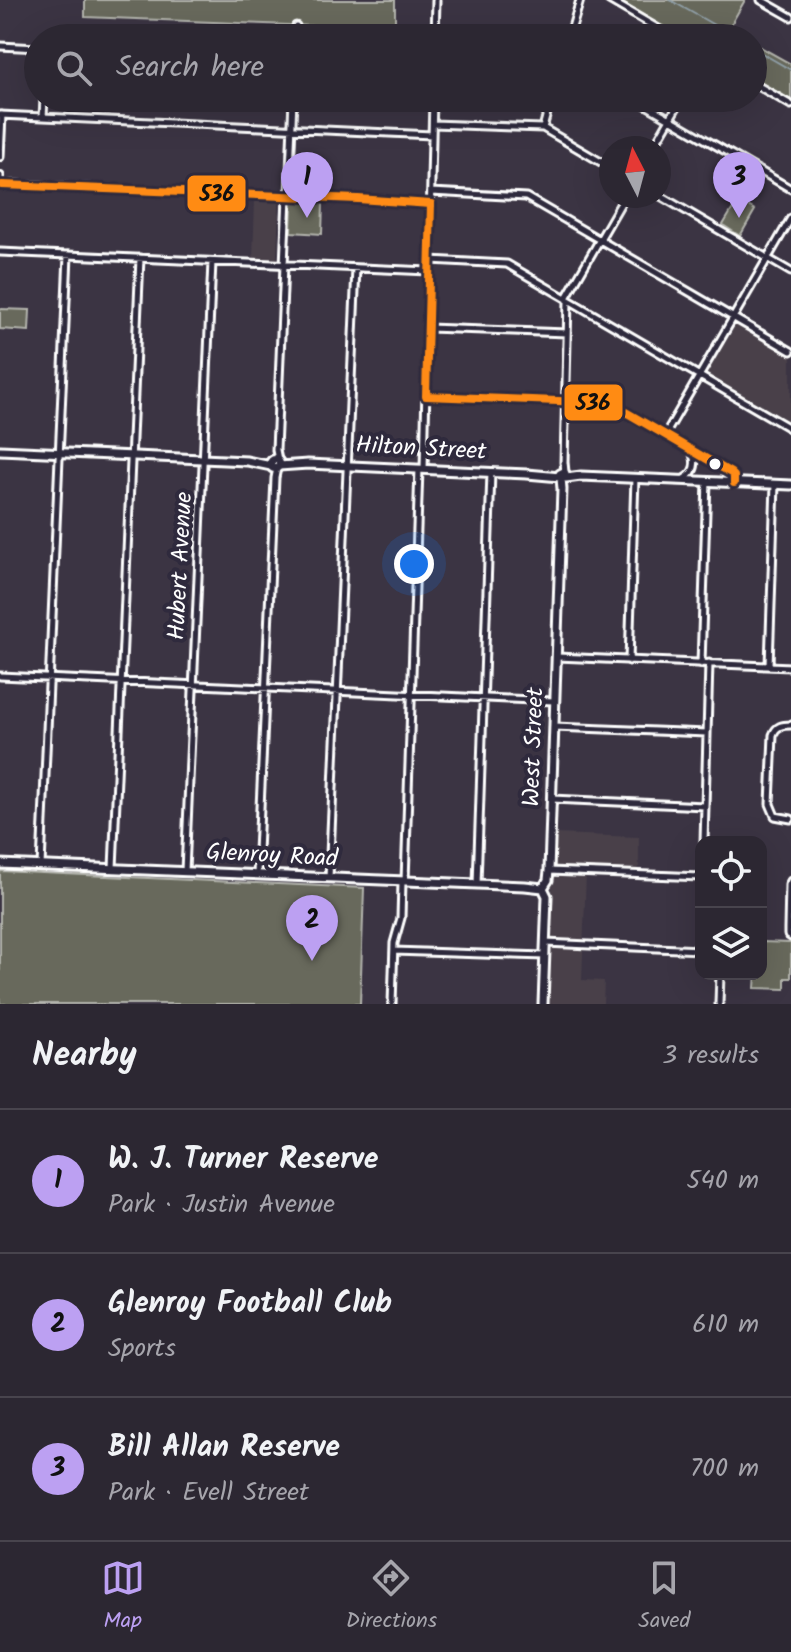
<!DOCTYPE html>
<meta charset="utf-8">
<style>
body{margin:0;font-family:Kalam,sans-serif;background:#38333e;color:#f1f3f6}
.controls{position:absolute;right:24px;bottom:24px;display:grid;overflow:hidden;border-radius:16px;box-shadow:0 8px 32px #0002}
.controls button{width:72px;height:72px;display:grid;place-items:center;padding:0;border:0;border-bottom:2px solid #48444d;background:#2c2732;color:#f1f3f6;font:40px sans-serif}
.compass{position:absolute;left:599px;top:136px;width:72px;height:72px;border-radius:50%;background:#2c2732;box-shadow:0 8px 32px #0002;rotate:354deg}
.you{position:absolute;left:414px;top:564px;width:28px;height:28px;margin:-20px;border:6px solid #fff;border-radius:50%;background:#1a73e8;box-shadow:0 0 0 12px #1a73e833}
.badge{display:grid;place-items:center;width:52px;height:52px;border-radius:50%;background:#bca0f2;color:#111;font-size:26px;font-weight:700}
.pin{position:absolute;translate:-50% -66px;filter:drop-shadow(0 2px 4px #0008)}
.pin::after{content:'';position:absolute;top:42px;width:28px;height:24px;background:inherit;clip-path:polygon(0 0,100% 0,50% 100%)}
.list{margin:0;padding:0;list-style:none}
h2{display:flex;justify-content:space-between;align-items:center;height:104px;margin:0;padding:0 32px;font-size:34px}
h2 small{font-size:26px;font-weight:400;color:#a6a5ac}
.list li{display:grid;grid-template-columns:52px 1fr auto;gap:24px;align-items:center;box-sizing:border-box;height:144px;padding:0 32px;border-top:2px solid #48444d}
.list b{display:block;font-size:30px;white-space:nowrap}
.list p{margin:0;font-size:26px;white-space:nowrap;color:#a6a5ac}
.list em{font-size:26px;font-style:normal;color:#a6a5ac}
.icon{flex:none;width:44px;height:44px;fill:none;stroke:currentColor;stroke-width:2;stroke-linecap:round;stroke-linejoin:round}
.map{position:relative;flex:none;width:791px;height:1004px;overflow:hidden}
.search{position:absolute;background:#2c2732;box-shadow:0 8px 32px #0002;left:24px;right:24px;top:24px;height:88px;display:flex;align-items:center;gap:20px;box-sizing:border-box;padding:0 28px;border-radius:44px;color:#a6a5ac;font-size:30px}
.sheet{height:536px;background:#2c2732}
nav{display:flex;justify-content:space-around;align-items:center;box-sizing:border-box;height:112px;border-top:2px solid #48444d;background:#2c2732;font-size:22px;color:#a6a5ac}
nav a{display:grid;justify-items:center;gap:4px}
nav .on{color:#bca0f2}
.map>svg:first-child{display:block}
.built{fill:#49414a}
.green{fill:#67695b;stroke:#b3b4ad;stroke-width:2}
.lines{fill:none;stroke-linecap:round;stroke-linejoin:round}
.stream{stroke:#91a0a9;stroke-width:2}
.street-casing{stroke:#fff;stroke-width:11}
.secondary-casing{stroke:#fff;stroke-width:13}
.street{stroke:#2f2a3d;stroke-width:5}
.secondary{stroke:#2f2a3d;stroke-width:7}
.bus-1-casing{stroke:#2f2a3d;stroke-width:14}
.bus-1{stroke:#ff8b13;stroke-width:8}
.bus-dot{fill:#fff;stroke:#2f2a3d;stroke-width:3}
.labels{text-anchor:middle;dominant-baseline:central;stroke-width:8;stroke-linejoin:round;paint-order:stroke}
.street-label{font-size:24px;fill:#fff;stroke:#2f2a3d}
.line-badge{stroke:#2f2a3d;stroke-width:3}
.pale-badge-label{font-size:22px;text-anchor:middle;font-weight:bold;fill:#111}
</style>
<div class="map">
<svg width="791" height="1004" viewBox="0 0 791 1004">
<rect width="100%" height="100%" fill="#3b3443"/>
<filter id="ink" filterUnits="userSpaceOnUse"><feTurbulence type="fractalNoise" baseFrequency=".0125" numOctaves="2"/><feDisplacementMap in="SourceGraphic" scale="16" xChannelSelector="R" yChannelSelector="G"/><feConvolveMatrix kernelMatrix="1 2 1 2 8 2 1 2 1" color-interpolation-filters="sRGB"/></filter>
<g filter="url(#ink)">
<!-- built -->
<path class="built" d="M255 201 279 202 277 259 253 258Z
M737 325 791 356V423L708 375 707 373 735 326Z
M555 834 639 837V873H586L582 980 604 981 603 1004H546Z"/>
<!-- green -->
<path class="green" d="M85 0H395V29L85 17Z
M617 0H745L729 28 745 38H683Z
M753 43 791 64V100L753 78Z
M738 200 755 210 740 236 723 225Z
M292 202 323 203 322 234 291 232Z
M0 309 30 310 29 331 0 329Z
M0 871 364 888 360 1004H0Z
M761 942 791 943V978H785V989L755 988 756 974H761Z"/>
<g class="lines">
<!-- stream -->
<path class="stream" d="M670 0 737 38
M753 48 791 70"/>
<defs>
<path id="street" d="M609 0 674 38
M761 0 791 17
M296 38V26
M435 38 436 0
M569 38 580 0
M0 46 38 48
M753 83 791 105
M634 98 791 189
M0 115 432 135
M43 117 44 98
M433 124 543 128 611 168
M543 128 551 98
M653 148 682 98
M0 157 2 115
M0 176V179
M2 185 12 184 358 199 431 204
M431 192 526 197 791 351
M659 195 791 272
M289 196 293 98
M0 252 429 271
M430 260 507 264 791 429
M566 298 625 196
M428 328 567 333
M426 396 610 403 731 473 734 476V483
M665 435 791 218
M278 460 276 450 287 196
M424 469 433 98
M565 472 564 462 568 301
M684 479C696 472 697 462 691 450
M557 657 791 667
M629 661 635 478
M701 664 707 481
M769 665 775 484
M0 676 554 701
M791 725C782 725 776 726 773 735L770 804 775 816 791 819
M554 727 707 733
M552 799 705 806
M704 842 709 663
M41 866 68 255
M113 868 140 258
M185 871 212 262
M549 871 701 877
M257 874 275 478 277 468
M329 878 356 268
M405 881 419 469
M791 881 789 885 788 929V935L791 937
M477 884 491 472
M545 943 701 950
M394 951 545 956
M392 1004 394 943 401 918 402 882
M719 1004 720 974"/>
<path id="secondary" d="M0 450 247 461 271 466
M270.5 464a4.5 4.5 0 1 1 9 0a4.5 4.5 0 1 1-9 0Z
M279 466 308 464 527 474 560 477
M564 472 567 477 562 479 560 474Z
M566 478 581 476 791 485
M0 864 525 886 543 888
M543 888 548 880 549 871 562 489 561 478
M543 888 547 896 543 1004"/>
</defs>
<!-- street casing -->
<use href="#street" class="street-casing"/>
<!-- secondary casing -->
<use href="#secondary" class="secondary-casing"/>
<!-- street -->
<use href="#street" class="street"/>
<!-- secondary -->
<use href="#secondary" class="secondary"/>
<defs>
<path id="bus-1" d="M2 185 358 199 431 204
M426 396 610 403 731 473 734 476V483
M426 396 431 204"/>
</defs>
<!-- bus-1 casing -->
<use href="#bus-1" class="bus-1-casing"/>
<!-- bus-1 -->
<use href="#bus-1" class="bus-1"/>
</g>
</g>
<!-- markers -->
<circle class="bus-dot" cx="715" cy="464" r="7"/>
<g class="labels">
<!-- street labels -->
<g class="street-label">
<text transform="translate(421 449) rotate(3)">Hilton Street</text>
<text transform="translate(181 566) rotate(-87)">Hubert Avenue</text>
<text transform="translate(534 747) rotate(-88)">West Street</text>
<text transform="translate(272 856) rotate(3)">Glenroy Road</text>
</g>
</g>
<g class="line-badge">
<rect x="186" y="174" width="61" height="39" rx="8" fill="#ff8b13"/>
<rect x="563" y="383" width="61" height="39" rx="8" fill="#ff8b13"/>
</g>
<g class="pale-badge-label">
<text x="217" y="201">536</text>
<text x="593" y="410">536</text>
</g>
</svg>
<div class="controls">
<button><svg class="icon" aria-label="locate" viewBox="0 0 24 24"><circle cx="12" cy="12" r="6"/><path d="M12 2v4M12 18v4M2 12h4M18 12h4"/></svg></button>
<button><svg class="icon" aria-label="layers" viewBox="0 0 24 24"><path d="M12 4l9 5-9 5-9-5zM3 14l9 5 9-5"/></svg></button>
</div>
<svg class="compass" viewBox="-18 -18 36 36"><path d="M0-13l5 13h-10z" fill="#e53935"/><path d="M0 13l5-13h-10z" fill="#a6a5ac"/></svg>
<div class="you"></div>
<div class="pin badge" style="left:307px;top:218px">1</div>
<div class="pin badge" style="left:312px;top:961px">2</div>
<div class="pin badge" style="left:739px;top:218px">3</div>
<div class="search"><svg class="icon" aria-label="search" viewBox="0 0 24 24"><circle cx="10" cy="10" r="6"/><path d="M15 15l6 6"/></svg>Search here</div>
</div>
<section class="sheet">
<h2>Nearby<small>3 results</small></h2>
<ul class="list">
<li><span class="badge">1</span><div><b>W. J. Turner Reserve</b><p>Park · Justin Avenue</p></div><em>540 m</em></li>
<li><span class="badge">2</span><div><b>Glenroy Football Club</b><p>Sports</p></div><em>610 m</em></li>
<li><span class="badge">3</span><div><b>Bill Allan Reserve</b><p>Park · Evell Street</p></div><em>700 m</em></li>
</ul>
</section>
<nav>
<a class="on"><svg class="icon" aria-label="map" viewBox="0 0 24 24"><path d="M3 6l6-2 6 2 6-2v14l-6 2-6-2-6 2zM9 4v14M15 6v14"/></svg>Map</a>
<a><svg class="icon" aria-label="directions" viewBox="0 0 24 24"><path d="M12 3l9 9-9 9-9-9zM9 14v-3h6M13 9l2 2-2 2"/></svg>Directions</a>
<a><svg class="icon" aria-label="saved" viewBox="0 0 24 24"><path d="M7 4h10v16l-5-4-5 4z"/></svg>Saved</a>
</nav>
